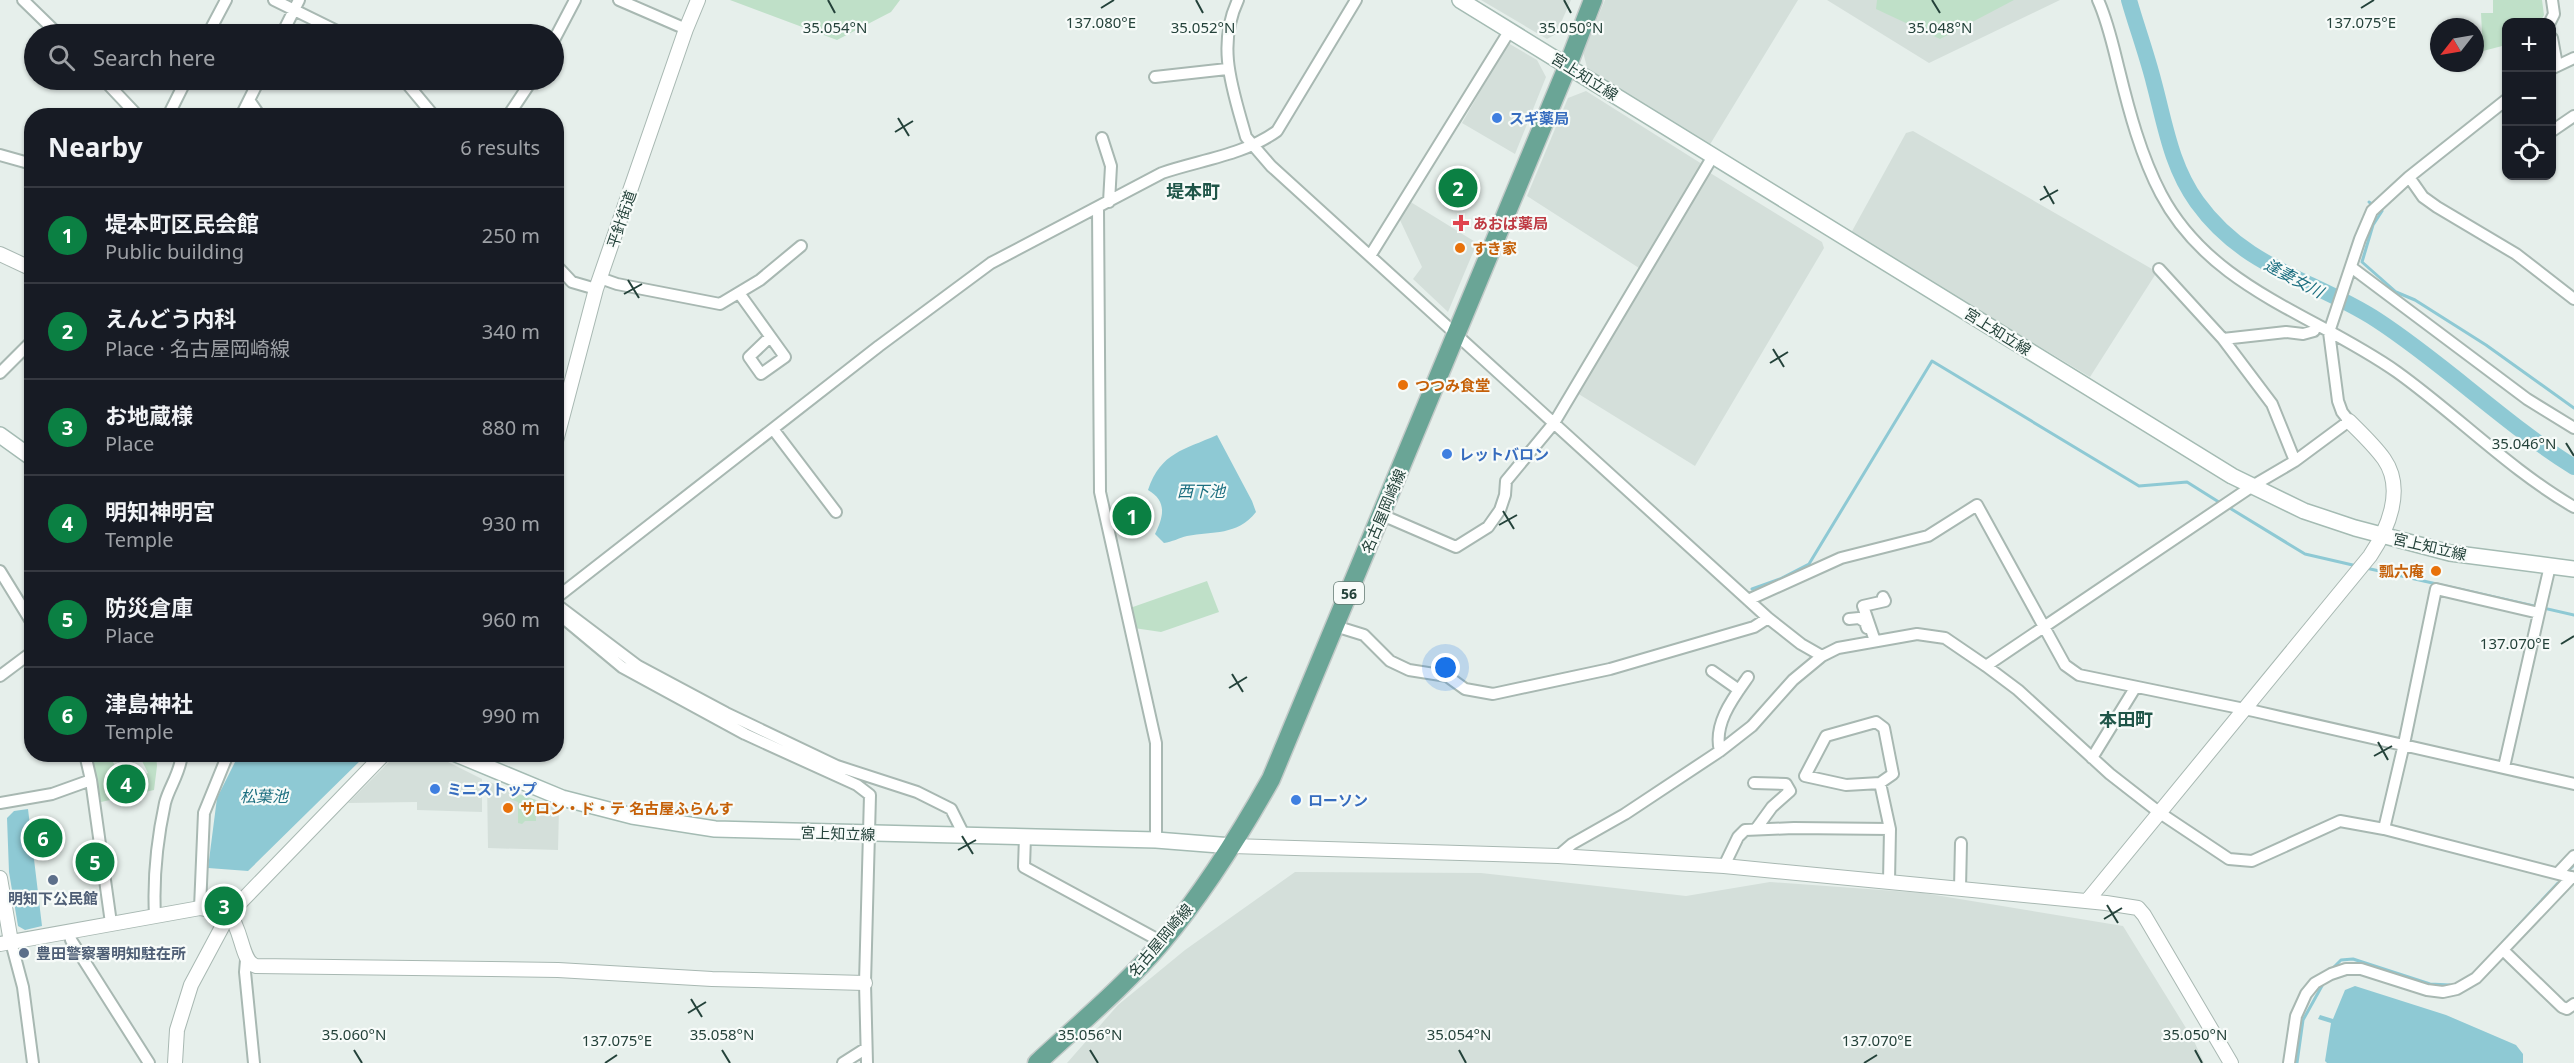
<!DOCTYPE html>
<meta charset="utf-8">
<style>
body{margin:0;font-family:"Noto Sans","Noto Sans JP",sans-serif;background:#20242c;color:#f1f3f6}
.controls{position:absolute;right:18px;top:18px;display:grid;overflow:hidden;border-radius:12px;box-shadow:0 2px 4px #0004}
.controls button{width:54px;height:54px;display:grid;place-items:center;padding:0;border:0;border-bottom:2px solid #363941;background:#171b24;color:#f1f3f6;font:30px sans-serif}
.compass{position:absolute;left:2430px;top:18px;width:54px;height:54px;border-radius:50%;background:#171b24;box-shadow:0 2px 4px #0004;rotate:239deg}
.you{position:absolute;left:1446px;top:668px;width:21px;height:21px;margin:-15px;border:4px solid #fff;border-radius:50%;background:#1a73e8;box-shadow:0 0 0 9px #1a73e833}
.badge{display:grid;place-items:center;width:39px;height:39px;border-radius:50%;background:#0b8043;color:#fff;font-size:20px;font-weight:700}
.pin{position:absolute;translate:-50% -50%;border:3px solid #fff;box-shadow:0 2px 6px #0006}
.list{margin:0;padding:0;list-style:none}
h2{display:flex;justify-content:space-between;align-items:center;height:78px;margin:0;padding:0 24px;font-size:26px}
h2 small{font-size:20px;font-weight:400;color:#9ea1a6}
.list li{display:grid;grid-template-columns:39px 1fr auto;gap:18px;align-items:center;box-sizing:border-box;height:96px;padding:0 24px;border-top:2px solid #363941}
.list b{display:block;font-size:22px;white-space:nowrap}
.list p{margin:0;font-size:20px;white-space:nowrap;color:#9ea1a6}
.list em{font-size:20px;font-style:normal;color:#9ea1a6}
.icon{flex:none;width:33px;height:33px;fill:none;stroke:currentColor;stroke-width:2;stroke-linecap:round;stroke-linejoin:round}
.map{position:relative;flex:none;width:2574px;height:1063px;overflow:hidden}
.search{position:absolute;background:#171b24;box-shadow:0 2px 4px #0004;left:24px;top:24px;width:540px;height:66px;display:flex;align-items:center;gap:15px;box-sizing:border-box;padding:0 21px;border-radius:33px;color:#9ea1a6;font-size:22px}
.panel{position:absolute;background:#171b24;box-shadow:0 2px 4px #0004;left:24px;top:108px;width:540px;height:654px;border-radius:24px}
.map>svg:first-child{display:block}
.built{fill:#d4dfda}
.green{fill:#bfe0c8}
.water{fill:#8ec9d4}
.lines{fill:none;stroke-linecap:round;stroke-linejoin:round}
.stream{stroke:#8ec9d4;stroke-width:3}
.river{stroke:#8ec9d4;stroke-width:16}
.minor-casing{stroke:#a8b8b2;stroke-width:14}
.tertiary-casing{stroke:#a8b8b2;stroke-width:16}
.secondary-casing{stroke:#a4bbb3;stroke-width:18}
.primary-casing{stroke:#c2cac8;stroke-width:21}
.minor{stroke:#fff;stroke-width:10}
.tertiary{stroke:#fff;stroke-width:14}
.secondary{stroke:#fff;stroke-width:15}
.primary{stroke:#6aa596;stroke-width:18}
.ticks{fill:none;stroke:#24423a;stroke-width:2}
.shop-dot{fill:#3f7fe0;stroke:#f7fbf9;stroke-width:2}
.health-dot{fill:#e0444e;stroke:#f7fbf9;stroke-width:2}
.food-dot{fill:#e8710a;stroke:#f7fbf9;stroke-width:2}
.service-dot{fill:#5c6f8a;stroke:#f7fbf9;stroke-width:2}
.labels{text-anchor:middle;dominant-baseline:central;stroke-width:4.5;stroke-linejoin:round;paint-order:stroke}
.shield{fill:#f7fbf9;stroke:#637a73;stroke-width:1.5}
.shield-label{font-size:14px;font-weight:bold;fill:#24423a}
.street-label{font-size:15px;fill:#24423a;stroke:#f7fbf9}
.shop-label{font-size:15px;font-weight:bold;fill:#366cbe;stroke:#f7fbf9;text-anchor:start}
.health-label{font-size:15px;font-weight:bold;fill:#be3a42;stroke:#f7fbf9;text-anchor:start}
.food-label{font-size:15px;font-weight:bold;fill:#c56008;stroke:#f7fbf9;text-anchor:start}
.service-label{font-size:15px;font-weight:bold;fill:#4e5e75;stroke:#f7fbf9}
.water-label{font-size:16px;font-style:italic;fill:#1c6f80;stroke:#f7fbf9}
.quarter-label{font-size:18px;font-weight:bold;fill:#1f5548;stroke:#f7fbf9}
.ticks-label{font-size:15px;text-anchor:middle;fill:#24423a;stroke:#f7fbf9;stroke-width:4.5;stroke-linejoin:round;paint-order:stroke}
</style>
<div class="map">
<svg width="2574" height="1063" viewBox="0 0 2574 1063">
<rect width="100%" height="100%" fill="#e6efeb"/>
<!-- built -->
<path class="built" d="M1481 0H1571L1556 34 1547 39Z
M1605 0H1798L1709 146 1588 71 1583 52Z
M1827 0H2060L1929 63Z
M1508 43 1537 60 1546 77 1515 154 1462 123Z
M1586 91 1702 164 1639 268 1527 196 1568 98Z
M1913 131 2152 269 2155 275 2090 377 1851 233 1906 133Z
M1707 171 1822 242 1824 248 1695 466 1577 393Z
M1409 201 1477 243 1448 312 1413 279 1422 267 1399 218Z
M396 755H434L482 779V812L417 810V802L348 803Z
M487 781 559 809 558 850 488 848Z
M1295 872 1481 873 1686 896 1770 882 1923 893 2123 926 2194 1041 2204 1063H1067L1118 1005 1185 950Z"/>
<!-- green -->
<path class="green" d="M730 0H900L891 12 837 40Z
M1877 0H2014L1940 39 1876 9Z
M2493 0H2542L2544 15 2540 22H2506V45L2483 51 2481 13H2493Z
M1207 581 1219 612 1161 632 1134 628 1130 608Z
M91 755H101L103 759 113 762 125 784 148 773 139 755H156L157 766 154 790 101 802Z
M521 795 536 800 533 805 536 810V821H525L522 824 518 823V802L510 799V796Z"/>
<!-- water -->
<path class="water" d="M1217 435 1252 501 1256 512C1237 536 1213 531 1187 536 1179 538 1172 542 1164 543L1155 534C1164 516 1167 501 1148 490 1161 452 1184 450 1217 435Z
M239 754H366V755L248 871 208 868 217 798Z
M28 809 42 926 25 930 18 926 9 872 7 818 14 811Z
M2355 986 2446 1015 2516 1045 2523 1054V1063H2327L2325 1061 2331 1023 2318 1019 2320 1015 2333 1019 2345 990Z"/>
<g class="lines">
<!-- stream -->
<path class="stream" d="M2369 202 2382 211 2373 225 2362 262 2396 292 2415 300 2486 345 2574 408
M2228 507 2305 554 2357 566
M2366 568 2574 615
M1752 589 1780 579 1809 564 1932 361 2139 486 2187 482 2222 504
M2569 870 2574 865
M2503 942 2558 883
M2331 970 2341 960 2353 959 2430 984 2450 985
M2297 1063 2303 1020 2323 984"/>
<!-- river -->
<path class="river" d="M2129 0C2137 28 2147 55 2154 83 2165 124 2171 166 2197 202 2246 270 2312 278 2377 320 2446 365 2505 424 2574 467"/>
<defs>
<path id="minor" d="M23 0 58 34
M274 0 343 34
M619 0 686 29
M1238 0C1216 47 1233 90 1246 137L1271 166 1768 618 1801 644 1822 656
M2098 0C2108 22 2113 46 2119 70 2129 111 2141 156 2161 194 2211 289 2315 314 2397 372 2457 415 2510 470 2574 507
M2550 22 2554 14 2552 0
M208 34 226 0
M282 34 299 0
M2552 38 2557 65
M554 40 575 0
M2553 68 2574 58
M1155 77 1227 69
M104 80 138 116
M404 80 434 116
M249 100 260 116
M168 116 186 80
M241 116 259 80
M508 116 532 80
M2552 131 2574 116
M1102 138 1111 166 1109 202
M0 155 32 164
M2409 177 2423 197 2437 207 2516 254 2574 299
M1098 208 1100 492 1156 743V840
M1370 256 1510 30
M556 265 572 282 596 289
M2351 267 2527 399 2574 428
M2159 269 2223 339 2272 404 2295 461
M600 278 617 284 720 304 760 280 801 246
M739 293 785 357 761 374 749 357 770 337
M2223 339 2286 332 2303 334 2314 331 2316 324
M0 373 32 341
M773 429 836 512
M1382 515 1456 547 1488 527 1500 510 1505 495 1506 481 1554 423 1713 156
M0 571 32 623
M556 598 879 346 991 263 1162 173C1200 160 1244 155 1277 131L1356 0
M1748 600 1841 558 1928 536 1977 505 2065 665 2079 675 2254 711 2574 784
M556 604 638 666 726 713 837 766 917 792 951 809 964 835
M556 612 622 667 745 734 857 785 870 795 865 983 867 1063
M1849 619 1859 618 1865 622 1867 628
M1335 626 1364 635 1390 661 1409 670 1447 676 1465 689 1493 694 1610 669 1754 627 1768 618
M1875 641 1863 606 1885 601 1883 597
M1986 666 2254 485 2295 461 2349 421 2342 412 2338 401 2329 332 2360 239 2372 211 2409 177 2506 100
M1712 671 1739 690
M0 676 32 652
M1720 751C1713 724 1733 698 1748 677
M85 754 91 780 111 923
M2092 758 2135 688
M2504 767 2539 613
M1754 783 1786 784 1790 791 1772 807 1756 829
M1880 783 1846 785 1805 776 1826 736 1876 722 1884 728 1893 774 1880 783 1890 829 1889 881
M0 803 52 794 91 780
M2384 829 2404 744 2436 589 2539 613 2550 566
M1025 836 1024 867 1162 942
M1558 856 1572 844 1625 814 1720 751 1752 726 1793 680 1822 656 1838 648 1917 634 1945 638 1986 666 2018 690 2110 774 2160 813 2229 859 2252 861 2340 821 2384 829 2574 878
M1724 866 1738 837 1745 830 1794 828 1890 829
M2558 873 2574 856
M1960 888 1961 843
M200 908 204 813 228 754
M155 916C153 878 157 840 165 803 169 787 180 774 182 754
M69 931 71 940 149 1063
M11 942 23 987 33 1063
M2503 950 2562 1007 2567 1009 2574 1004
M246 960 245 972 254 1063
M843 1063 865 1049
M2289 1063 2296 1016 2306 994 2315 983 2331 974 2346 969H2361L2427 990 2443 992 2457 989 2476 978 2572 877"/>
<path id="tertiary" d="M0 254 32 269
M556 441 596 289 686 29 698 0
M1232 846 1558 856 1724 866 2106 903 2138 908 2144 915 2231 1063
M0 878 11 942
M2087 901 2370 556C2388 529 2405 489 2384 459 2374 445 2361 433 2349 421
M0 944 200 908 229 914C243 931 241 962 256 966L558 970 712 979 865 983
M175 1063 177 1030 191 985 229 914 384 754"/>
<path id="secondary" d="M1460 0 2232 476 2304 511 2355 528 2450 553 2574 569
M0 435 32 458
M456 754 562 798 632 816 715 829 1156 840 1232 846"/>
<path id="primary" d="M1037 1063C1079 1024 1125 986 1162 942 1204 892 1239 836 1271 779L1568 65 1593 0"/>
</defs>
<!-- minor casing -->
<use href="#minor" class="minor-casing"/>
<!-- tertiary casing -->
<use href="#tertiary" class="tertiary-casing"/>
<!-- secondary casing -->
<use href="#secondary" class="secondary-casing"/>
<!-- primary casing -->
<use href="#primary" class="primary-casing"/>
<!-- minor -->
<use href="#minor" class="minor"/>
<!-- tertiary -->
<use href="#tertiary" class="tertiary"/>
<!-- secondary -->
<use href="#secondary" class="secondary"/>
<!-- primary -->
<use href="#primary" class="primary"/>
</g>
<!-- ticks -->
<path class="ticks" d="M828 0 835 13M1196 0 1203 13M1564 0 1571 13M1932 0 1940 13M1101 8 1114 0M2361 8 2374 0M898 118 909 136M895 132 913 121M2044 186 2054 204M2040 200 2058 190M628 280 639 298M624 294 642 284M1773 349 1784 367M1770 363 1788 352M2566 443 2574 456M1503 511 1514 529M1499 525 1517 515M2561 644 2574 636M1232 674 1243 692M1229 688 1247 677M2378 742 2388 760M2374 756 2392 746M962 836 973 854M958 850 976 840M2107 905 2118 923M2104 919 2122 908M691 999 702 1017M688 1013 706 1002M354 1050 362 1063M722 1050 730 1063M1090 1050 1098 1063M1459 1050 1466 1063M2195 1050 2202 1063M605 1063 617 1055M1864 1063 1877 1055"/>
<!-- markers -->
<g class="shop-dot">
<circle cx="1497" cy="118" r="6"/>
<circle cx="1447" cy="454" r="6"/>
<circle cx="435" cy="789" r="6"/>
<circle cx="1296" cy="800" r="6"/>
</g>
<path class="health-dot" d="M1458 214h6v6h6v6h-6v6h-6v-6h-6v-6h6z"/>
<g class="food-dot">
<circle cx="1460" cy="248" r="6"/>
<circle cx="1403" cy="385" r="6"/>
<circle cx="2436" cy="571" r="6"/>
<circle cx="508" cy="808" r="6"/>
</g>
<g class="service-dot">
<circle cx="53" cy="880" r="6"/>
<circle cx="24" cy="953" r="6"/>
</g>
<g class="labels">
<!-- shield labels -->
<rect class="shield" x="1334" y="582" width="30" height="22" rx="4.5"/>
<g class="shield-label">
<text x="1349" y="593">56</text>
</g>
<!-- street labels -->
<g class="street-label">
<text transform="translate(1585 76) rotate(32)">宮上知立線</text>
<text transform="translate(621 219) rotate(-71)">平針街道</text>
<text transform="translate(1998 331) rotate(32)">宮上知立線</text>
<text transform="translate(1383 511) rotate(-67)">名古屋岡崎線</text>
<text transform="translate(2430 546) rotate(13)">宮上知立線</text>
<text transform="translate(838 833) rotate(2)">宮上知立線</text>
<text transform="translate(1160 940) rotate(-50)">名古屋岡崎線</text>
</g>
<!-- shop labels -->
<g class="shop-label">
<text x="1509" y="118">スギ薬局</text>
<text x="1459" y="454">レットバロン</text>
<text x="447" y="789">ミニストップ</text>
<text x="1308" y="800">ローソン</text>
</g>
<!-- health labels -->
<g class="health-label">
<text x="1473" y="223">あおば薬局</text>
</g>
<!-- food labels -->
<g class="food-label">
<text x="1472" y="248">すき家</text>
<text x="1415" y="385">つつみ食堂</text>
<text x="2424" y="571" text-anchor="end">瓢六庵</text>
<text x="520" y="808">サロン・ド・テ 名古屋ふらんす</text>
</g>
<!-- service labels -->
<g class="service-label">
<text x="53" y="898">明知下公民館</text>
<text x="36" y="953" text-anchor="start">豊田警察署明知駐在所</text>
</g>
<!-- water labels -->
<g class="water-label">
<text transform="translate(2294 278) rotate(28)">逢妻女川</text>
<text x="1201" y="491">西下池</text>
<text x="264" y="796">松葉池</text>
</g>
<!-- quarter labels -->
<g class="quarter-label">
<text x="1193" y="191">堤本町</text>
<text x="2126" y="719">本田町</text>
</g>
</g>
<g class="ticks-label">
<text x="1101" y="28">137.080°E</text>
<text x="2361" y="28">137.075°E</text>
<text x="1203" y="33">35.052°N</text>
<text x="835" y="33">35.054°N</text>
<text x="1571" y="33">35.050°N</text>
<text x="1940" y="33">35.048°N</text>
<text x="2524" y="449">35.046°N</text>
<text x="2515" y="649">137.070°E</text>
<text x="354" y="1040">35.060°N</text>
<text x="722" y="1040">35.058°N</text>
<text x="1090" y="1040">35.056°N</text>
<text x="1459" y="1040">35.054°N</text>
<text x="2195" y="1040">35.050°N</text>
<text x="617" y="1046">137.075°E</text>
<text x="1877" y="1046">137.070°E</text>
</g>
</svg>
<div class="controls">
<button>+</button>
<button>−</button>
<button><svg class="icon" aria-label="locate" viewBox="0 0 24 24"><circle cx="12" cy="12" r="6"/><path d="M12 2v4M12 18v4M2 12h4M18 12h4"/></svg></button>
</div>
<svg class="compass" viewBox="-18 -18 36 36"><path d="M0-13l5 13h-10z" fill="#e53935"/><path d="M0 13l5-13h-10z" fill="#9ea1a6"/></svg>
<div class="you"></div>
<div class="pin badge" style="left:1132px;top:516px">1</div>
<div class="pin badge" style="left:1458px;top:188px">2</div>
<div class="pin badge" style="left:224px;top:906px">3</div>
<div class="pin badge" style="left:126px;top:784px">4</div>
<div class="pin badge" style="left:95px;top:862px">5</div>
<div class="pin badge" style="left:43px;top:838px">6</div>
<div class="search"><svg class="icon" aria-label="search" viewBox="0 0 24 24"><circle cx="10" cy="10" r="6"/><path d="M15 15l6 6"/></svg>Search here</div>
<section class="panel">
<h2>Nearby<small>6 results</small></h2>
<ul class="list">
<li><span class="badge">1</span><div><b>堤本町区民会館</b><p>Public building</p></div><em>250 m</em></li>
<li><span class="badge">2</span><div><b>えんどう内科</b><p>Place · 名古屋岡崎線</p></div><em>340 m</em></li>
<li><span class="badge">3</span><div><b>お地蔵様</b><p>Place</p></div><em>880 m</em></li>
<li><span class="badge">4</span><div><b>明知神明宮</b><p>Temple</p></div><em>930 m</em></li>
<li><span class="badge">5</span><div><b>防災倉庫</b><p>Place</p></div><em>960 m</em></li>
<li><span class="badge">6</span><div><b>津島神社</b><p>Temple</p></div><em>990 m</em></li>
</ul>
</section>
</div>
